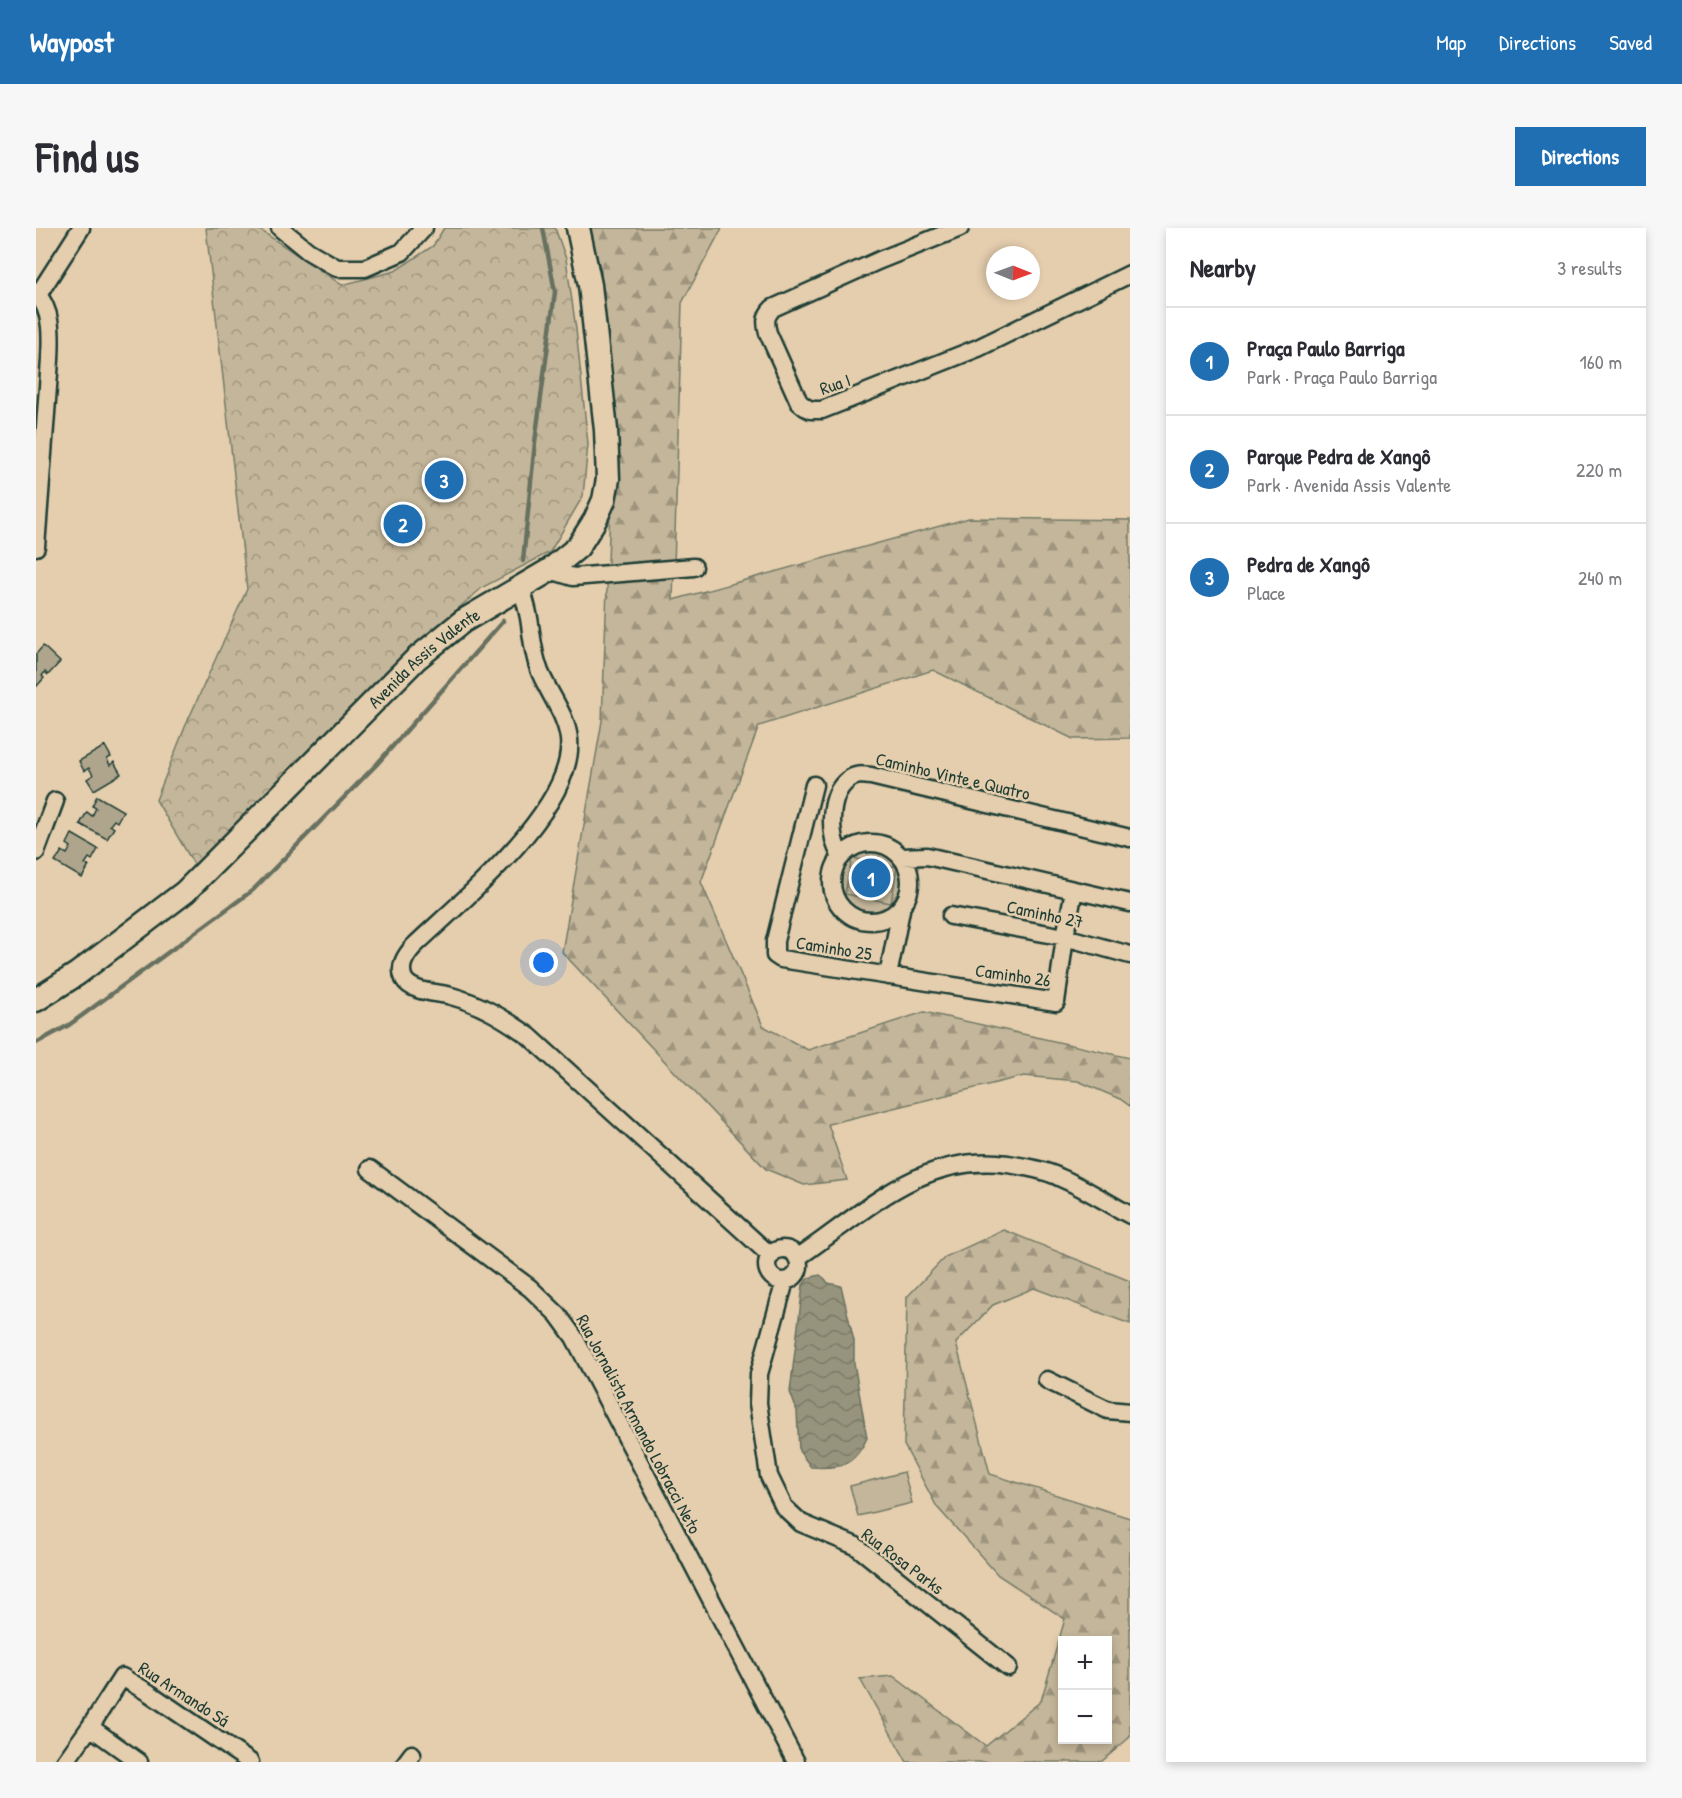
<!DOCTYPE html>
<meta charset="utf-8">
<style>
body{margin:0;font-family:"Patrick Hand",sans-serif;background:#f7f7f7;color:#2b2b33}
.controls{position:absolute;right:18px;bottom:18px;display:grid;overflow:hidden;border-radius:0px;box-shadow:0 3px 9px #0003}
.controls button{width:54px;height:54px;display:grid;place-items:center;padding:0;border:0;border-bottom:2px solid #e1e1e2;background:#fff;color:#2b2b33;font:30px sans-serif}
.compass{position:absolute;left:950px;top:18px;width:54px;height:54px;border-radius:50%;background:#fff;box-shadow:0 3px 9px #0003;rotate:91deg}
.you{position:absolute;left:508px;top:735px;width:21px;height:21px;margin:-15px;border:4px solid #fff;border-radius:50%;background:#1a73e8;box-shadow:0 0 0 9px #1a73e833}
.badge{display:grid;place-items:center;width:39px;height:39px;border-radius:50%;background:#1f6fb2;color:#fff;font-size:20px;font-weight:700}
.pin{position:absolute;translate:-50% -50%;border:3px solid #fff;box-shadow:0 2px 6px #0006}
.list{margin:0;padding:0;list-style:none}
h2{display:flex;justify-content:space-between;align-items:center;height:78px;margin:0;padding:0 24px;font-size:26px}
h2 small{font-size:20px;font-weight:400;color:#7c7c81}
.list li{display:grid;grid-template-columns:39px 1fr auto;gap:18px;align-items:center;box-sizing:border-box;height:108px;padding:0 24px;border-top:2px solid #e1e1e2}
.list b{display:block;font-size:22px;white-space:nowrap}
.list p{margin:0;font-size:20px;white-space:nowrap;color:#7c7c81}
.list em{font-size:20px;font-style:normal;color:#7c7c81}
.map{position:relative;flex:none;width:1094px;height:1534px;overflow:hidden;border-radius:0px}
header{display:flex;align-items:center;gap:36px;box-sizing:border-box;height:84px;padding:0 30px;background:#1f6fb2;color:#fff}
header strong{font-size:28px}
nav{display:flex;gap:33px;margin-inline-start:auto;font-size:21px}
.intro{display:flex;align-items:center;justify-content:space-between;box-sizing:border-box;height:144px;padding:0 36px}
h1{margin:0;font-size:42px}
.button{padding:15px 27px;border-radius:0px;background:#1f6fb2;color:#fff;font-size:21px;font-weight:700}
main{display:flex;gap:36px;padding:0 36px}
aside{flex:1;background:#fff;border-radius:0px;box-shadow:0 3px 9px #0003}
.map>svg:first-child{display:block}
.forest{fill:url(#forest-firs);stroke:#727a67;stroke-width:1.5;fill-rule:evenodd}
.park{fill:url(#park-crowns);stroke:#727a67;stroke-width:1.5}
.garden{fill:#c4b69a;stroke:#727a67;stroke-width:1.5}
.water{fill:url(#water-waves);stroke:#677160;stroke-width:1.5}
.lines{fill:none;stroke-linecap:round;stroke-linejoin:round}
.stream{stroke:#677160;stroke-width:4.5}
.building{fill:#aea58c;stroke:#1f3d34;stroke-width:1.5}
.minor-casing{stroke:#1f3d34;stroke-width:21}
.secondary-casing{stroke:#1f3d34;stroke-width:27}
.minor{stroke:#e5ceae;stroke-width:16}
.secondary{stroke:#e5ceae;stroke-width:22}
.labels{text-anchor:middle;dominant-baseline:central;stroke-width:5;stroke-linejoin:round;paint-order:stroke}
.street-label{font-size:18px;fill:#1f3d34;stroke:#e5ceae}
</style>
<header>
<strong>Waypost</strong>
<nav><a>Map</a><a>Directions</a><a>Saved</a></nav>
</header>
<div class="intro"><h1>Find us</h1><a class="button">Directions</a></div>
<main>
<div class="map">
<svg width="1094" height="1534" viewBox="0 0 1094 1534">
<defs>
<pattern id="forest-firs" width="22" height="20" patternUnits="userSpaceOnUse" patternTransform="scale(1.5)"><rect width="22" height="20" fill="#c4b69a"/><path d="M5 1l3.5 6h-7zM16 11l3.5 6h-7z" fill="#9f957e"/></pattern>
<pattern id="park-crowns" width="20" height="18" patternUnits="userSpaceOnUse" patternTransform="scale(1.5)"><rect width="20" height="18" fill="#c4b69a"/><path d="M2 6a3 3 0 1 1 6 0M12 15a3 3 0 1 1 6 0" fill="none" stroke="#9f957e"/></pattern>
<pattern id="water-waves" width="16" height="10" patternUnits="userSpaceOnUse" patternTransform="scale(1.5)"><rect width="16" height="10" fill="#97947d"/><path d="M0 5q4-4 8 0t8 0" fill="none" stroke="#7b7a67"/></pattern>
</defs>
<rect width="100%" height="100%" fill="#e5ceae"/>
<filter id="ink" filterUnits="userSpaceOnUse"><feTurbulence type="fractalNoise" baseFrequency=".0167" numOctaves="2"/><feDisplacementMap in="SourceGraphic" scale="12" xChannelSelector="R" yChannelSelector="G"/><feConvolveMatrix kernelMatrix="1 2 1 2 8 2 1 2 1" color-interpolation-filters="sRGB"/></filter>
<g filter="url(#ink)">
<!-- forest -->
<path class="forest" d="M552 0H686L646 75 637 372 933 290 1094 292V510L1037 511 897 442 723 498 665 654 727 798 772 822 888 784 1094 830V878L1084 871 1042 853 988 848 792 896 811 952 768 957 730 941 526 724 566 493 575 254 565 43Z
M968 1002 1094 1053V1096L998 1060 957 1077 920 1115 954 1246 1094 1290V1509L1065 1534H871L824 1451 857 1448 950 1518 1005 1473 1029 1391 962 1347 901 1279 868 1217 871 1069 909 1029ZM1026 1412H1072V1512H1026Z"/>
<!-- park -->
<path class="park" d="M170 0H221L306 57 359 43 397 18 408 0H519L530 31 540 101 552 216 547 268 514 324 447 359 349 444 159 638 120 572 149 499 211 361Z
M803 654a32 32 0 1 1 64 0a32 32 0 1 1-64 0Z"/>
<!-- garden -->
<path class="garden" d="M816 630 861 639 855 675 809 666Z
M868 1244 876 1275 822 1288 814 1258Z"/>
<!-- water -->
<path class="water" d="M784 1047 789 1051 792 1055 805 1058 818 1113V1135L831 1210C818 1238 804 1241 775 1239L763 1223 761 1183 754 1164 767 1057 772 1050Z"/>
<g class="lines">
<!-- stream -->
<path class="stream" d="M487 333 499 214 519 64 507 0
M0 815 33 797 217 662 341 536 467 393"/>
</g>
<!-- building -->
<path class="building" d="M7 418 24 434 12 447 9 444 6 448 8 450 0 459V426Z
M69 518 75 529 71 531 74 537 78 534 85 546 58 562 51 551 57 547 53 540 48 543 43 533Z
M61 568 87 583 81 594 78 592 74 597 78 600 71 611 44 596 51 584 56 588 60 580 56 578Z
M36 606 62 621 56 632 53 630 49 636 53 638 46 650 19 634 26 623 31 626 35 619 31 616Z"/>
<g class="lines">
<defs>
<path id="minor" d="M244 0 272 23 301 40H329L366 24 388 0
M924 0 844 32 737 80C729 88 729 94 732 105L763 174 769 179 775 182H786L942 120 1094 46
M0 65C17 82 15 110 14 132L0 319
M2 67 45 0
M514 342 537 349 658 339
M485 359C488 369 491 380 493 390 496 408 497 427 504 444 513 466 530 486 533 511 540 580 425 673 378 718 370 727 362 738 368 751 376 765 401 764 415 768 445 776 469 791 493 808L735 1028
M778 557 739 713V727L745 731 1020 774 1029 709 1038 662
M796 654a39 39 0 1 1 78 0a39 39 0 1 1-78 0Z
M0 624 19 573
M805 628C792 609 792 567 812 552 819 546 827 547 835 548L1094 610
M866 629 891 628 1094 675
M915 688 1029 709 1094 727
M852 748 865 682
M334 941 494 1060 522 1087 538 1109 760 1534
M731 1037a16 16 0 1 1 32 0a16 16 0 1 1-32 0Z
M761 1030C828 985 885 924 972 936 990 939 1009 942 1025 950 1049 960 1071 975 1094 987
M749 1053 723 1146 722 1175 733 1248 748 1279 765 1295 820 1318 972 1439
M1011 1152 1072 1182 1094 1184
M54 1499 103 1534
M29 1534 54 1499 86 1449 113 1465 214 1534
M370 1534 376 1526"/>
<g id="secondary">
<path id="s1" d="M0 772 41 746 149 664 380 431 427 393 514 342 542 319 559 292 568 272 572 251 570 202 554 57 542 0"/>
</g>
</defs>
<!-- minor casing -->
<use href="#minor" class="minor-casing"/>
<!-- secondary casing -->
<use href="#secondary" class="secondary-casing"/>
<!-- minor -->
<use href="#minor" class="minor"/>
<!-- secondary -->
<use href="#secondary" class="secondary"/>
</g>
</g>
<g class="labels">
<!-- street labels -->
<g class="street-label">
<text transform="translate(799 156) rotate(-19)">Rua I</text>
<text stroke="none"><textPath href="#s1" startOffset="519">Avenida Assis Valente</textPath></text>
<text transform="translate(917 548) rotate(13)">Caminho Vinte e Quatro</text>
<text transform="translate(1009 686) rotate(12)">Caminho 27</text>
<text transform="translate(798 720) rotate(9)">Caminho 25</text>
<text transform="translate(977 747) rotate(8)">Caminho 26</text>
<text transform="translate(603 1196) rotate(62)">Rua Jornalista Armando Lobracci Neto</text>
<text transform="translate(867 1333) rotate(37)">Rua Rosa Parks</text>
<text transform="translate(148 1466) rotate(33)">Rua Armando Sá</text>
</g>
</g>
</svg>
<div class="controls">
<button>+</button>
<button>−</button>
</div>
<svg class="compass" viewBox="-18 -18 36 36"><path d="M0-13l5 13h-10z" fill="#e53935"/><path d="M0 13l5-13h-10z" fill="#7c7c81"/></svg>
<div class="you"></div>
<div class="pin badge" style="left:835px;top:650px">1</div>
<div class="pin badge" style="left:367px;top:296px">2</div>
<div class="pin badge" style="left:408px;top:252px">3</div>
</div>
<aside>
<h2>Nearby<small>3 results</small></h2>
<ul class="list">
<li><span class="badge">1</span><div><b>Praça Paulo Barriga</b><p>Park · Praça Paulo Barriga</p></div><em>160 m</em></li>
<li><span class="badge">2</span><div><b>Parque Pedra de Xangô</b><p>Park · Avenida Assis Valente</p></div><em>220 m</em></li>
<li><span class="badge">3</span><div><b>Pedra de Xangô</b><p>Place</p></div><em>240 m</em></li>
</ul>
</aside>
</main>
